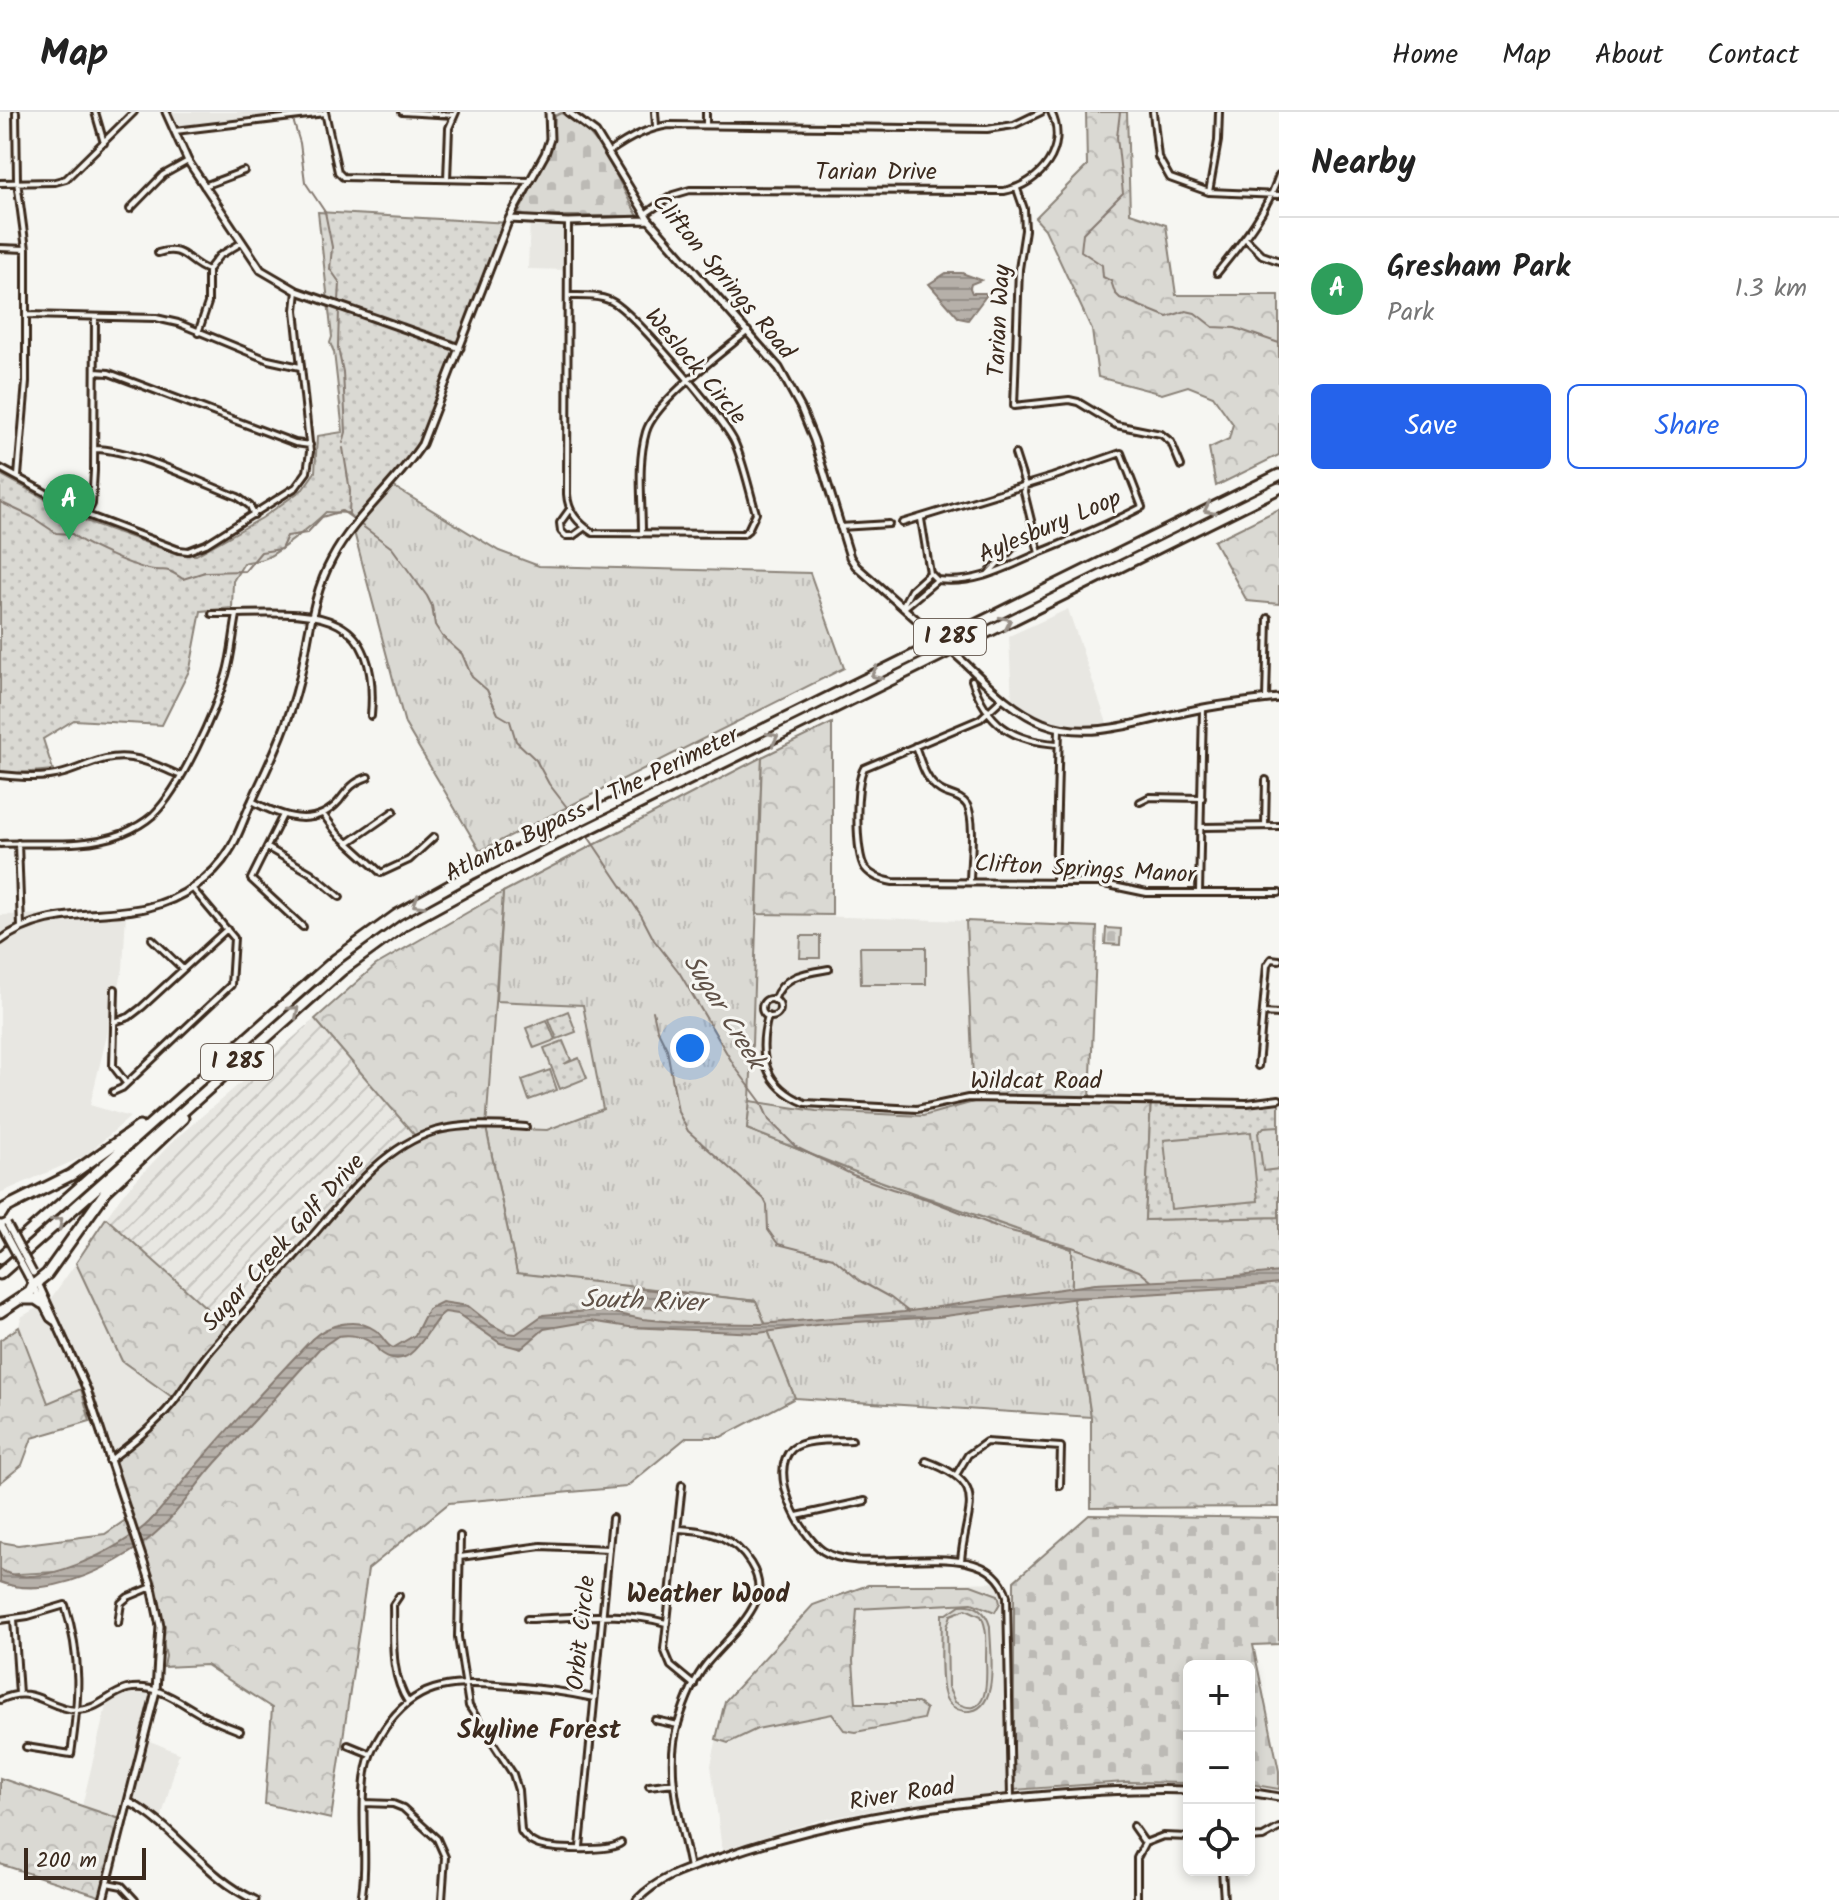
<!DOCTYPE html>
<meta charset="utf-8">
<style>
body{margin:0;font-family:Kalam,sans-serif;background:#f2f2f2;color:#222}
.controls{position:absolute;right:24px;bottom:24px;display:grid;overflow:hidden;border-radius:12px;box-shadow:0 4px 12px #0003}
.controls button{width:72px;height:72px;display:grid;place-items:center;padding:0;border:0;border-bottom:2px solid #e0e0e0;background:#fff;color:#222;font:40px sans-serif}
.scale{position:absolute;left:24px;bottom:20px;width:122px;box-sizing:border-box;padding-left:8px;border:4px solid #3b2a1e;border-top:0;font-size:22px;line-height:28px;white-space:nowrap;color:#3b2a1e;-webkit-text-stroke:6px #f6f6f2;paint-order:stroke}
.you{position:absolute;left:690px;top:936px;width:28px;height:28px;margin:-20px;border:6px solid #fff;border-radius:50%;background:#1a73e8;box-shadow:0 0 0 12px #1a73e833}
.badge{display:grid;place-items:center;width:52px;height:52px;border-radius:50%;background:#2563eb;color:#fff;font-size:26px;font-weight:700}
.pin{position:absolute;translate:-50% -66px;filter:drop-shadow(0 2px 4px #0008)}
.pin::after{content:'';position:absolute;top:42px;width:28px;height:24px;background:inherit;clip-path:polygon(0 0,100% 0,50% 100%)}
.list{margin:0;padding:0;list-style:none}
h2{display:flex;justify-content:space-between;align-items:center;height:104px;margin:0;padding:0 32px;font-size:34px}
h2 small{font-size:26px;font-weight:400;color:#767676}
.list li{display:grid;grid-template-columns:52px 1fr auto;gap:24px;align-items:center;box-sizing:border-box;height:144px;padding:0 32px;border-top:2px solid #e0e0e0}
.list b{display:block;font-size:30px;white-space:nowrap}
.list p{margin:0;font-size:26px;white-space:nowrap;color:#767676}
.list em{font-size:26px;font-style:normal;color:#767676}
.actions{display:flex;gap:16px;padding:24px 32px}
.actions a{flex:1;padding:18px 0;border:2px solid #2563eb;border-radius:12px;text-align:center;font-size:28px;color:#2563eb}
.actions .main{background:#2563eb;color:#fff}
.icon{flex:none;width:44px;height:44px;fill:none;stroke:currentColor;stroke-width:2;stroke-linecap:round;stroke-linejoin:round}
.map{position:relative;flex:none;width:1279px;height:1788px;overflow:hidden}
header{display:flex;align-items:center;gap:48px;box-sizing:border-box;height:112px;padding:0 40px;background:#fff;border-bottom:2px solid #e0e0e0}
header strong{font-size:38px}
nav{display:flex;gap:44px;margin-inline-start:auto;font-size:28px}
main{display:flex}
aside{flex:1;background:#fff}
.map>svg:first-child{display:block}
.built{fill:#e8e7e2}
.industrial{fill:url(#industrial-furrows)}
.grass{fill:url(#grass-tufts);stroke:#8a8278;stroke-width:2}
.forest{fill:url(#forest-crowns);stroke:#8a8278;stroke-width:2}
.cemetery{fill:url(#cemetery-stones);stroke:#8a8278;stroke-width:2}
.park{fill:url(#park-dots);stroke:#8a8278;stroke-width:2}
.pitch{fill:#dad9d3;stroke:#8a8278;stroke-width:2;fill-rule:evenodd}
.water{fill:url(#water-rules);stroke:#857a71;stroke-width:2}
.lines{fill:none;stroke-linecap:round;stroke-linejoin:round}
.stream{stroke:#857a71;stroke-width:2}
.minor-casing{stroke:#3b2a1e;stroke-width:10}
.tertiary-casing{stroke:#3b2a1e;stroke-width:11}
.motorway-casing{stroke:#3b2a1e;stroke-width:15}
.minor{stroke:#f6f6f2;stroke-width:4}
.tertiary{stroke:#f6f6f2;stroke-width:5}
.motorway{stroke:#f6f6f2;stroke-width:9}
.tertiary-bridge-casing{stroke:#3b2a1e;stroke-width:11;stroke-linecap:butt}
.tertiary-bridge{stroke:#f6f6f2;stroke-width:5}
.oneway{stroke:#989088}
.labels{text-anchor:middle;dominant-baseline:central;stroke-width:6;stroke-linejoin:round;paint-order:stroke}
.shield{fill:#f6f6f2;stroke:#73675e;stroke-width:2}
.shield-label{font-size:22px;font-weight:bold;fill:#3b2a1e}
.street-label{font-size:24px;fill:#3b2a1e;stroke:#f6f6f2}
.water-label{font-size:26px;font-style:italic;fill:#605248;stroke:#f6f6f2}
.neighbourhood-label{font-size:26px;font-weight:bold;fill:#3b2a1e;stroke:#f6f6f2}
</style>
<header>
<strong>Map</strong>
<nav><a>Home</a><a>Map</a><a>About</a><a>Contact</a></nav>
</header>
<main>
<div class="map">
<svg width="1279" height="1788" viewBox="0 0 1279 1788">
<defs>
<pattern id="industrial-furrows" width="10" height="10" patternUnits="userSpaceOnUse" patternTransform="scale(2)"><rect width="10" height="10" fill="#e8e7e2"/><path d="M-1 1l2-2M0 10L10 0M9 11l2-2" fill="none" stroke="#c8c6c1"/></pattern>
<pattern id="grass-tufts" width="24" height="20" patternUnits="userSpaceOnUse" patternTransform="scale(2)"><rect width="24" height="20" fill="#dad9d3"/><path d="M3 7l-1-3M5 7V3M7 7l1-3M15 17l-1-3M17 17v-4M19 17l1-3" fill="none" stroke="#bcbab5"/></pattern>
<pattern id="forest-crowns" width="20" height="18" patternUnits="userSpaceOnUse" patternTransform="scale(2)"><rect width="20" height="18" fill="#dad9d3"/><path d="M2 6a3 3 0 1 1 6 0M12 15a3 3 0 1 1 6 0" fill="none" stroke="#bcbab5"/></pattern>
<pattern id="cemetery-stones" width="16" height="16" patternUnits="userSpaceOnUse" patternTransform="scale(2)"><rect width="16" height="16" fill="#dad9d3"/><path d="M2 7V4a2 2 0 0 1 4 0v3zM10 15v-3a2 2 0 0 1 4 0v3z" fill="#bcbab5"/></pattern>
<pattern id="park-dots" width="8" height="8" patternUnits="userSpaceOnUse" patternTransform="scale(2)"><rect width="8" height="8" fill="#dad9d3"/><path d="M2 2h.1M6 6h.1" fill="none" stroke="#bcbab5" stroke-width="1.8" stroke-linecap="round"/></pattern>
<pattern id="water-rules" width="6" height="5" patternUnits="userSpaceOnUse" patternTransform="scale(2)"><rect width="6" height="5" fill="#b6b0a9"/><path d="M0 2.5h6" fill="none" stroke="#958f89"/></pattern>
</defs>
<rect width="100%" height="100%" fill="#f6f6f2"/>
<filter id="ink" filterUnits="userSpaceOnUse"><feTurbulence type="fractalNoise" baseFrequency=".0125" numOctaves="2"/><feDisplacementMap in="SourceGraphic" scale="16" xChannelSelector="R" yChannelSelector="G"/><feConvolveMatrix kernelMatrix="1 2 1 2 8 2 1 2 1" color-interpolation-filters="sRGB"/></filter>
<g filter="url(#ink)">
<!-- built -->
<path class="built" d="M168 0H288V5L174 14Z
M530 108H569L570 158 528 157Z
M1068 497 1109 617 1053 610 1012 592 1009 524Z
M126 801 123 857 90 993 130 1005 85 1044 0 1081V803Z
M757 802 966 809 974 989 923 1004 816 999 751 989Z
M496 889 583 893 603 998 547 1018 486 1016Z
M76 1151 122 1249 180 1290 109 1353 90 1309 82 1278 48 1292 19 1215 21 1205 49 1189Z
M1004 1470 1007 1681 890 1695 817 1709 722 1738 711 1653 725 1589 813 1493 865 1473Z
M127 1577 155 1578 145 1627 179 1641 161 1708 128 1691 123 1708 82 1694 108 1586Z"/>
<!-- industrial -->
<path class="industrial" d="M315 907 417 1026 231 1217 106 1106 122 1083 174 1028Z"/>
<!-- grass -->
<path class="grass" d="M391 373 499 439 539 454 810 461 844 556 480 739 405 612 354 420Z
M762 645 750 989 747 1017 863 1063 1072 1137V1179L1091 1305 795 1286 756 1189 517 1162 486 1016 547 1018 603 997 583 893 496 889 503 780Z"/>
<!-- forest -->
<path class="forest" d="M1086 0H1127L1130 101 1166 113 1176 183H1279V343L1216 374 1209 336 1229 327 1233 312 1213 284 1188 274 1162 282 1098 265 1092 218 1045 117 1035 106 1087 54Z
M1279 397V492L1247 489 1214 429Z
M832 611V803L757 802 762 645Z
M503 780 486 1016 517 1161 756 1189 795 1286 721 1325H687L626 1375 449 1391 368 1457 331 1707 265 1692 272 1596 206 1553 164 1555 166 1544 140 1434 93 1458 0 1463V1430L18 1433 105 1422 127 1407 109 1353 179 1290 122 1249 76 1151 106 1106 230 1217C289 1149 343 1077 417 1026L315 907 376 853Z
M966 809 1097 815 1090 988H1151L1145 1108 1279 1105V1395L1091 1396V1305L1072 1179V1137L863 1063 747 1017 750 989 816 999 923 1004 974 990Z
M19 1215 48 1291 81 1277 90 1309 32 1326 22 1353 0 1371V1228Z
M868 1473H971L998 1483 1000 1491 995 1500 972 1491 857 1497 853 1549 856 1591H918L926 1597 923 1607 856 1620 844 1618 832 1602 757 1617 728 1631 716 1627 725 1589 813 1493Z
M0 1666 123 1708 102 1785 0 1752Z"/>
<!-- cemetery -->
<path class="cemetery" d="M561 1C602 19 616 68 638 104H517L549 41 553 28 555 4Z
M1106 816 1121 817 1120 833 1105 832Z
M1089 1403 1279 1406V1532L1253 1533 1279 1659V1677L1249 1672V1554H1189V1671L1125 1670 1014 1678V1469Z"/>
<!-- park -->
<path class="park" d="M318 100 509 111 419 339 354 420 353 407 348 401 326 400C316 410 275 444 263 447 258 449 250 449 244 451L233 469 232 496 201 499 190 557 162 613 74 608 43 627 53 658 0 663V362L86 409 177 442 196 443 262 406 303 377 315 360 317 324 343 320 334 240 330 231 332 225Z
M568 899 576 920 557 927 549 907Z
M547 908 555 928 534 936 526 916Z
M563 929 571 948 564 952 579 946 587 966 560 977 544 936Z
M550 958 557 978 529 988 522 968Z
M1151 988 1229 994 1279 988V1105L1145 1108Z"/>
<!-- pitch -->
<path class="pitch" d="M801 824H820V846H800Z
M860 835H926V872H861Z
M1279 1014V1057L1263 1059 1258 1021 1264 1015Z
M1251 1020 1258 1089 1171 1097 1164 1028Z
M960 1493C975 1491 986 1499 990 1514 990 1537 1002 1603 964 1599 956 1598 948 1593 945 1584 939 1568 942 1522 942 1502H947ZM966 1497 981 1504C988 1517 986 1533 986 1548 987 1568 989 1610 955 1590L948 1575 947 1515 951 1503Z"/>
<!-- water -->
<path class="water" d="M946 161H962L981 168 971 172 970 176 972 181H986V184L968 208 959 206 929 172Z
M1279 1160V1171L1228 1177 1078 1186 938 1205 823 1212 758 1221 629 1215 590 1209 544 1217 521 1237 500 1231 458 1202 445 1200C429 1208 415 1263 383 1242 376 1238 380 1238 374 1233 364 1224 350 1222 338 1224L319 1237C286 1274 253 1310 220 1346 199 1368 183 1395 161 1416 125 1451 50 1490 0 1470V1457C33 1482 123 1436 149 1410 170 1388 188 1362 208 1340 242 1301 277 1264 312 1227 327 1213 355 1204 375 1218 383 1223 384 1232 393 1236L415 1223 428 1197 442 1190 468 1194 492 1213 507 1221 516 1222 543 1203 599 1198 642 1207 686 1211 761 1212 904 1200 1095 1172 1203 1167Z
M633 1176 684 1181 687 1184V1197L632 1195 629 1186Z"/>
<g class="lines">
<!-- stream -->
<path class="stream" d="M290 0 291 1
M1120 0 1117 25 1123 81 1083 121 1081 139 1102 153 1103 165 1111 169 1115 181 1120 186 1167 205 1186 199 1195 201 1213 215 1235 216 1279 231
M293 8 300 31 305 70 325 100 332 135 330 157 340 171 339 189
M339 197 338 236 343 260 346 320 343 331
M343 336 350 379 349 402
M0 390 32 405 56 421 72 422C84 433 130 453 148 457 168 461 162 453 183 467L205 460 245 459 261 440 281 437 287 424 307 421 322 405 342 399 355 408
M361 413 392 436 427 484 432 494 435 513 442 524 462 542 472 565 487 578 498 602 510 609 516 629 536 648 549 672 576 707
M587 723 641 803 654 828 679 860 735 955 761 990 769 1008 796 1035 853 1063 892 1077 927 1087 1003 1117 1072 1135 1115 1150 1139 1159 1151 1169
M653 899 657 917 667 937 678 1000 688 1019 764 1087 767 1093 768 1118 778 1132 833 1146 860 1169 891 1186 909 1200"/>
<defs>
<path id="minor" d="M16 0 17 69 26 137V270L18 364
M95 0 104 31
M325 0 338 60 343 65 530 69
M402 0 454 3
M655 0 656 14
M1153 0 1158 45 1170 66 1209 80 1279 83
M706 13V0
M175 19 325 1
M609 40C627 27 646 16 669 13L987 17 1014 13 1041 0
M447 67 449 16 456 0
M0 71 55 70 66 67 134 0
M204 74 244 59
M1017 77 1024 97 1025 118 1019 157 1014 294 1069 288 1078 290 1116 313 1161 322 1171 330 1181 354
M1209 80 1218 29 1219 0
M130 97 163 63 188 49
M645 102 673 83 690 78 1004 79C1041 72 1069 36 1051 0
M568 110 567 382C568 400 578 411 593 421L743 422 748 418 756 401C749 378 744 351 734 329 722 305 634 200 611 189 598 183 583 184 569 184
M1245 126 1262 143 1279 149
M0 136 26 137
M158 141C184 132 187 151 208 158
M1217 161C1242 130 1266 102 1279 63
M26 203 156 206 178 211 268 248 300 255
M198 221 208 191V158L219 144 241 131
M95 260 109 261 295 331 310 333
M94 337C130 336 202 371 238 385L250 394 254 403
M1015 342 1025 373 1024 380 1039 441
M0 356 87 403 179 438 188 439 206 432 296 375 307 360 310 340 295 198 297 179
M570 397 560 411 561 419 566 424H573L584 416
M87 402 92 392 94 359 95 205
M921 407 930 461 937 468
M902 411 1052 365 1121 341 1142 395C1110 412 1078 425 1044 439 1009 454 977 473 937 468L905 495
M840 415 889 412
M642 420C642 388 637 351 646 320 655 289 722 241 748 219
M988 462 1017 431 1034 423
M903 493 911 478 930 461
M212 502C298 503 381 483 371 604
M972 568C987 612 1012 629 1057 632
M1003 586 980 607 864 656C855 671 855 742 865 756 872 765 882 768 893 770L1099 771 1147 781H1279
M1266 587 1268 506
M915 634C921 649 925 669 940 678 949 684 960 683 967 693 976 708 970 752 970 770
M0 663C20 665 44 667 64 661 87 654 106 642 131 646 148 648 164 657 179 663
M252 689C280 704 314 718 339 689 348 677 353 670 368 665
M1140 690 1150 685 1202 686
M323 702 337 721 381 761 409 748 434 725
M283 703 251 767 303 815
M1265 714 1266 668
M1201 715 1279 714
M18 731 21 815
M348 731 394 699
M0 732C39 730 85 736 121 722 133 717 144 711 153 703 181 676 215 600 226 563 232 543 233 523 237 503
M268 736 311 761 340 785
M1055 771 1059 616
M1199 781 1203 596
M152 827 183 857
M115 877 113 954 126 971
M762 896a9 9 0 1 1 18 0a9 9 0 1 1-18 0Z
M774 888C783 863 805 861 829 857
M1263 901 1279 902
M768 904C757 945 765 974 805 991L917 997 968 986 1247 991 1279 987
M114 910 129 905 142 895 227 817
M1258 954 1267 853 1271 847 1279 848
M113 980 122 976 231 873 234 826 192 776
M852 1328C836 1329 805 1326 792 1337 767 1360 801 1424 823 1439 867 1468 988 1417 1007 1484L1011 1686
M109 1349C132 1331 154 1314 172 1292 186 1274 196 1255 211 1238 243 1201 276 1166 308 1129 344 1088 380 1036 435 1019 462 1011 499 1013 526 1015
M926 1349C992 1373 965 1395 961 1449
M956 1363 968 1343 986 1330 1061 1335 1060 1374
M682 1373 664 1537 671 1554 694 1573
M797 1404 865 1389
M679 1417C693 1418 707 1419 721 1425 743 1435 766 1464 756 1489 746 1512 723 1532 707 1551 694 1567 684 1592 678 1612 664 1658 681 1710 690 1756
M460 1424 458 1525 469 1594 513 1662 518 1678 521 1719C525 1726 529 1729 536 1732 550 1738 610 1740 621 1731
M460 1445 541 1434 609 1437
M399 1484 393 1493C394 1526 389 1561 408 1590
M14 1507 19 1582
M527 1507C572 1506 622 1498 666 1511
M0 1508 28 1504 65 1493C82 1547 79 1587 71 1642L26 1635
M118 1511 121 1491 128 1485 152 1475
M0 1588C34 1572 46 1596 76 1598 96 1599 109 1582 127 1577 157 1570 181 1592 206 1605 217 1610 229 1615 240 1619
M655 1608 678 1613
M348 1633 370 1642
M649 1674 674 1671
M364 1691 393 1692 403 1696 437 1727 445 1745 442 1788
M1133 1714 1145 1731
M1249 1726 1263 1725 1279 1716
M580 1735 612 1406
M1222 1758 1224 1788
M107 1771 122 1774 135 1788
M361 1788C369 1746 359 1702 366 1660 368 1643 376 1630 385 1616 415 1572 448 1570 497 1573 530 1575 561 1579 594 1586
M1137 1788V1746L1145 1731 1163 1724 1189 1725"/>
<path id="tertiary" d="M166 0 188 49 261 158 297 179 460 236
M568 0 596 21 649 108 779 256 801 296 814 328 850 445 856 454 926 516
M510 107 568 110 648 108
M966 552C989 574 1013 599 1043 611 1091 630 1147 607 1194 598 1222 592 1251 589 1279 586
M0 829C60 783 132 820 195 774 208 765 221 752 229 739 239 724 244 705 252 689 270 650 289 612 299 570 309 529 311 485 332 447 354 405 396 372 422 332L509 107 545 42 550 27 549 0
M28 1164 50 1206 54 1209
M38 1171 87 1278 152 1475 160 1514 156 1579 103 1788
M1249 1680 1279 1685
M129 1690C178 1716 204 1765 255 1788
M637 1788C661 1763 690 1756 722 1745 820 1710 922 1694 1025 1685 1080 1680 1134 1676 1189 1678"/>
<path id="motorway" d="M1 1102 4 1097 13 1092 71 1063 139 1015
M0 1146 335 848 397 803 471 762 1279 363
M0 1162 342 858 405 812 493 764 1279 376
M37 1170 47 1162 106 1079 183 1006
M23 1187H36L42 1191
M0 1200 30 1180 33 1174"/>
</defs>
<!-- minor casing -->
<use href="#minor" class="minor-casing"/>
<!-- tertiary casing -->
<use href="#tertiary" class="tertiary-casing"/>
<!-- motorway casing -->
<use href="#motorway" class="motorway-casing"/>
<!-- minor -->
<use href="#minor" class="minor"/>
<!-- tertiary -->
<use href="#tertiary" class="tertiary"/>
<!-- motorway -->
<use href="#motorway" class="motorway"/>
<defs>
<path id="tertiary-bridge" d="M926 516 966 552
M7 1112 33 1161
M2 1116 28 1164"/>
</defs>
<!-- tertiary-bridge casing -->
<use href="#tertiary-bridge" class="tertiary-bridge-casing"/>
<!-- tertiary-bridge -->
<use href="#tertiary-bridge" class="tertiary-bridge"/>
</g>
<!-- one-way arrows -->
<defs><path id="oneway-chevron" d="M-2-3.5L2.5 0L-2 3.5" fill="none" stroke-width="1.6" stroke-linecap="round" stroke-linejoin="round" transform="scale(2)"/></defs>
<g class="oneway">
<use href="#oneway-chevron" transform="translate(1209 397) rotate(154)"/>
<use href="#oneway-chevron" transform="translate(1006 510) rotate(-26)"/>
<use href="#oneway-chevron" transform="translate(876 562) rotate(154)"/>
<use href="#oneway-chevron" transform="translate(773 626) rotate(-26)"/>
<use href="#oneway-chevron" transform="translate(418 791) rotate(149)"/>
<use href="#oneway-chevron" transform="translate(294 899) rotate(-41)"/>
<use href="#oneway-chevron" transform="translate(58 1110) rotate(-42)"/>
</g>
</g>
<g class="labels">
<!-- shield labels -->
<g class="shield">
<rect x="914" y="507" width="72" height="36" rx="6"/>
<rect x="201" y="932" width="72" height="36" rx="6"/>
</g>
<g class="shield-label">
<text x="950" y="525">I 285</text>
<text x="237" y="950">I 285</text>
</g>
<!-- street labels -->
<g class="street-label">
<text x="876" y="60">Tarian Drive</text>
<text transform="translate(723 165) rotate(50)">Clifton Springs Road</text>
<text transform="translate(1000 209) rotate(-87)">Tarian Way</text>
<text transform="translate(695 255) rotate(50)">Weslock Circle</text>
<text transform="translate(1050 415) rotate(-23)">Aylesbury Loop</text>
<text transform="translate(592 693) rotate(-26)">Atlanta Bypass / The Perimeter</text>
<text transform="translate(1085 758) rotate(3)">Clifton Springs Manor</text>
<text x="1036" y="969">Wildcat Road</text>
<text transform="translate(284 1131) rotate(-48)">Sugar Creek Golf Drive</text>
<text transform="translate(582 1521) rotate(-84)">Orbit Circle</text>
<text transform="translate(902 1683) rotate(-9)">River Road</text>
</g>
<!-- water labels -->
<g class="water-label">
<text transform="translate(723 900) rotate(58)">Sugar Creek</text>
<text transform="translate(643 1190) rotate(2)">South River</text>
</g>
<!-- neighbourhood labels -->
<g class="neighbourhood-label">
<text x="708" y="1483">Weather Wood</text>
<text x="539" y="1619">Skyline Forest</text>
</g>
</g>
</svg>
<div class="controls">
<button>+</button>
<button>−</button>
<button><svg class="icon" aria-label="locate" viewBox="0 0 24 24"><circle cx="12" cy="12" r="6"/><path d="M12 2v4M12 18v4M2 12h4M18 12h4"/></svg></button>
</div>
<div class="scale">200 m</div>
<div class="you"></div>
<div class="pin badge" style="left:69px;top:428px;background:#2e9e5b">A</div>
</div>
<aside>
<h2>Nearby<small></small></h2>
<ul class="list">
<li><span class="badge" style="background:#2e9e5b">A</span><div><b>Gresham Park</b><p>Park</p></div><em>1.3 km</em></li>
</ul>
<div class="actions"><a class="main">Save</a><a>Share</a></div>
</aside>
</main>
